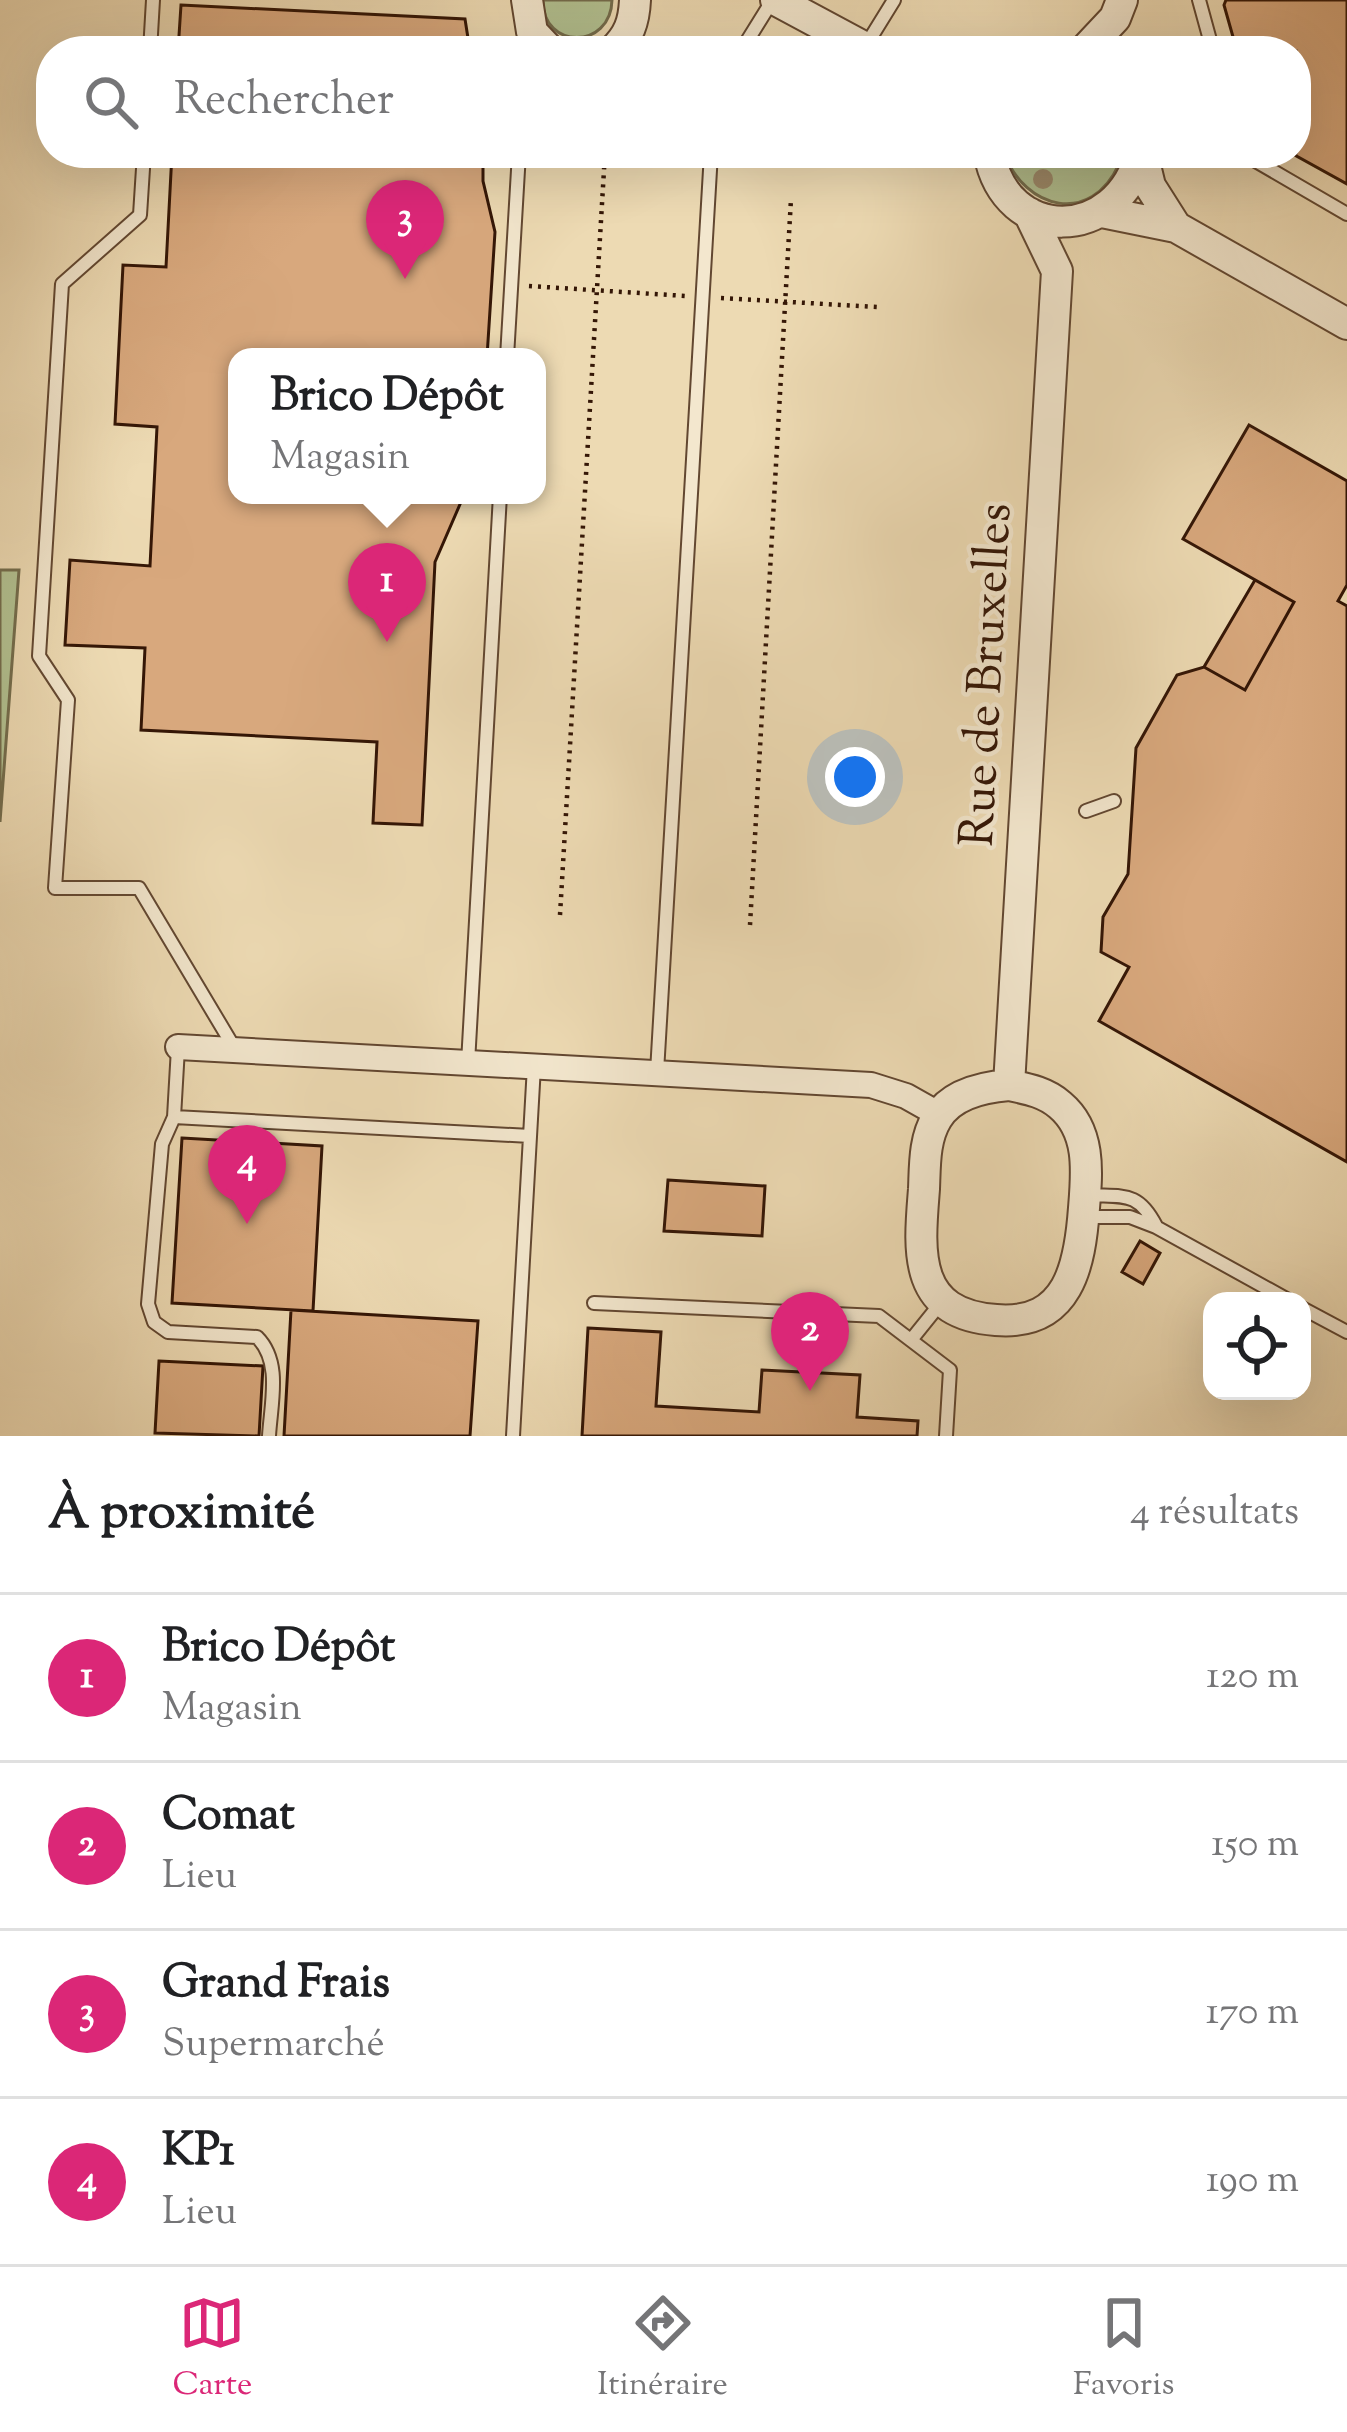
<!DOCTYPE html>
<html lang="fr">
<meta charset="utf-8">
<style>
body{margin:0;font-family:"Sorts Mill Goudy",serif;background:#f6f6f6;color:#202124}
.controls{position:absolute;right:36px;bottom:36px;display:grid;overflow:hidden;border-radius:24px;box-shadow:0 12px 48px #0002}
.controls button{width:108px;height:108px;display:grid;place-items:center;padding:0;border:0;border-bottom:3px solid #e0e0e0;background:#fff;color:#202124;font:60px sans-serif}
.you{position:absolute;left:855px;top:777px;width:42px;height:42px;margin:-30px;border:9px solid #fff;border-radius:50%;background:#1a73e8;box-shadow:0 0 0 18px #1a73e833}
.badge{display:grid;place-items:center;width:78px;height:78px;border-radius:50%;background:#db2777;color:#fff;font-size:39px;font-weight:700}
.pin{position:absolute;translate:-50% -99px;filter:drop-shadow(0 3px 6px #0008)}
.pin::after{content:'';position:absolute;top:63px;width:42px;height:36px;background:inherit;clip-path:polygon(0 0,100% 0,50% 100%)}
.popup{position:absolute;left:228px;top:348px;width:318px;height:156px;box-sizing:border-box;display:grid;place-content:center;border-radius:24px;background:#fff;filter:drop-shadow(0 3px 9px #0005);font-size:39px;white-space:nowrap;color:#757577}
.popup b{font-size:45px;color:#202124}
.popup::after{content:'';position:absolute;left:50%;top:100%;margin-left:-24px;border:24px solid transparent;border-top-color:#fff}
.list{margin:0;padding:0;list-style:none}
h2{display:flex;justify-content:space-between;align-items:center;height:156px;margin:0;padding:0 48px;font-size:51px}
h2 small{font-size:39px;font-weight:400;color:#757577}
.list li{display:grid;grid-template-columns:78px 1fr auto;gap:36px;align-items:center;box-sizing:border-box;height:168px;padding:0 48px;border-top:3px solid #e0e0e0}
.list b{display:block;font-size:45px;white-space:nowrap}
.list p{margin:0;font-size:39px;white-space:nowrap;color:#757577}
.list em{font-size:39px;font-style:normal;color:#757577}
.icon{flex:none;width:66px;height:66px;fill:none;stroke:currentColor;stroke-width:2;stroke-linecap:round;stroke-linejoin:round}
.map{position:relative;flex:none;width:1347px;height:1436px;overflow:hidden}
.search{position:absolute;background:#fff;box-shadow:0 12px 48px #0002;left:36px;right:36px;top:36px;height:132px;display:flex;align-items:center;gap:30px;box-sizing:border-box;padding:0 42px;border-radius:48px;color:#757577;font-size:45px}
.sheet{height:828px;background:#fff}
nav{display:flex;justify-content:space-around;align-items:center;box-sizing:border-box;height:168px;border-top:3px solid #e0e0e0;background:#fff;font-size:33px;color:#757577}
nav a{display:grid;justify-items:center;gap:6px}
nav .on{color:#db2777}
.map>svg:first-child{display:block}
.green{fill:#b2c191;stroke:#736c4c;stroke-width:3}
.building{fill:#d8a87d;stroke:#341606;stroke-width:3}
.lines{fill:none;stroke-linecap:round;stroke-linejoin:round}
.service-casing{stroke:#624731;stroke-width:16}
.minor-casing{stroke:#624731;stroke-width:28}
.tertiary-casing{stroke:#624731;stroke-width:34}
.path{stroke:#341606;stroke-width:4.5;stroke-dasharray:3 6;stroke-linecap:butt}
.service{stroke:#f3e7ce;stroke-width:12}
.minor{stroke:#f3e7ce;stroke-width:24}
.tertiary{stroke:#f3e7ce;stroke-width:30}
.tree{fill:#9c8a6b}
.labels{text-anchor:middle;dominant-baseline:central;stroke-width:9;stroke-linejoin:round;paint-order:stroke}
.street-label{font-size:48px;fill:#341606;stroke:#f3e7ce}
</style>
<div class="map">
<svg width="1347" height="1436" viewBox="0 0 1347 1436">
<rect width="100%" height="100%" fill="#eddab3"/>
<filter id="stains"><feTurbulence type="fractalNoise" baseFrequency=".00167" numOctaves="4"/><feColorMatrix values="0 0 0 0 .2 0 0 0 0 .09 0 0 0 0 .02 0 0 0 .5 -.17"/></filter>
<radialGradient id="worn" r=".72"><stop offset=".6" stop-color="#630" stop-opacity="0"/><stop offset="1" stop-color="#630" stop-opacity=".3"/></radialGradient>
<!-- green -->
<path class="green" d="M543 0H612C611 50 542 50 543 0Z
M1004 153H1109L1119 164C1091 226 1025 210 1004 153Z
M0 570H19L0 822Z"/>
<!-- building -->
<path class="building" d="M1226 0H1347V184L1291 153H1296V51H1237L1224 5Z
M181 5 465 19 470 51H178Z
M172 153H483V181L495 232 487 357H237V495H464L435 562 422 825 373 823 377 742 141 730 145 648 65 645 70 560 150 566 157 427 115 424 123 265 166 267Z
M1249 425 1347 481V585L1338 601 1347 606V1162L1099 1021 1129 967 1101 952 1103 917 1128 874 1136 748 1177 675 1204 667 1245 690 1294 602 1183 539Z
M1255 580 1294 602 1245 690 1204 667Z
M182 1138 322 1146 313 1311 172 1303Z
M668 1180 765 1186 762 1236 664 1231Z
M1140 1241 1160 1253 1143 1284 1122 1272Z
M291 1310 478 1321 470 1436H284Z
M588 1328 661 1332 656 1406 759 1412 762 1370 860 1375 857 1417 918 1421 917 1436H582Z
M159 1361 263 1366 259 1436 155 1433Z"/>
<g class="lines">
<defs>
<path id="service" d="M1199 0 1213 51
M865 47 894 0
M150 51 153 0
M741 51 772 1
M144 153 140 215 62 284 39 656 68 700 55 888H139L235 1049
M1242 153 1347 214
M507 357 519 153
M1086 811 1114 801
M178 1048 174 1117 530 1136
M468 1063 500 495
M657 1072 711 153
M174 1117 162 1144 148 1304 154 1322 168 1332 257 1337C282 1362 271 1402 269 1436
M1089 1195C1124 1197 1138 1191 1156 1226
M1085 1217H1130L1156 1227 1290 1301
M594 1303 879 1316 950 1370 946 1436
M1302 1308 1347 1332
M911 1340 940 1304
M513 1436 534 1066"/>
<path id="minor" d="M178 1047 871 1085 906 1096 938 1114"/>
<path id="tertiary" d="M527 0 532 32 550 51
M776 0 871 51
M613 51C629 36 634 22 635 0
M1084 51 1115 18 1122 0
M989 153C1006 245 1117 244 1141 153
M1142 153 1150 186 1176 227
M1102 212 1176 227 1347 324
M1009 1085 1057 271 1029 213
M1009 1085C1028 1089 1045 1092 1060 1105 1091 1131 1087 1172 1084 1208 1080 1265 1069 1326 996 1320 912 1314 919 1251 924 1189 925 1165 924 1139 937 1118 952 1093 984 1087 1009 1085Z"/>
</defs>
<!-- service casing -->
<use href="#service" class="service-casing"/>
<!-- minor casing -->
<use href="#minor" class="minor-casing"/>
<!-- tertiary casing -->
<use href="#tertiary" class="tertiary-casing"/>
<!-- path -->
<path class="path" d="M529 286 686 296
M721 298 877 307
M560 915 605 153
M750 925 791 199"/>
<!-- service -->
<use href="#service" class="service"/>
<!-- minor -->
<use href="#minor" class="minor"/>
<!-- tertiary -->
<use href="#tertiary" class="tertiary"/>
</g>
<!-- trees -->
<circle class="tree" cx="1043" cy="179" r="10"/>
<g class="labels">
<!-- street labels -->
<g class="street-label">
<text transform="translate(989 675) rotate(-87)">Rue de Bruxelles</text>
</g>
</g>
<rect width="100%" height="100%" filter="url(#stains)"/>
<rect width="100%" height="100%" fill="url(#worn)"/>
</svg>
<div class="controls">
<button><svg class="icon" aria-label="locate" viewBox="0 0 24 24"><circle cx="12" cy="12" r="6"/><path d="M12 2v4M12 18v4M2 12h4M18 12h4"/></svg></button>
</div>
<div class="you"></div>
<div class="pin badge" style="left:387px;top:642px">1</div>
<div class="popup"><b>Brico Dépôt</b>Magasin</div>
<div class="pin badge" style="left:810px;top:1391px">2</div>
<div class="pin badge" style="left:405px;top:279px">3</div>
<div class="pin badge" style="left:247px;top:1224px">4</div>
<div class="search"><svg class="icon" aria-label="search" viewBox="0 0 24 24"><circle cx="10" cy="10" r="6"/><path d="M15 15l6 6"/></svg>Rechercher</div>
</div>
<section class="sheet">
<h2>À proximité<small>4 résultats</small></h2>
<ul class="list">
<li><span class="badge">1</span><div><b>Brico Dépôt</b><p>Magasin</p></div><em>120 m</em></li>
<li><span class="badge">2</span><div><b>Comat</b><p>Lieu</p></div><em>150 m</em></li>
<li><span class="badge">3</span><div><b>Grand Frais</b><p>Supermarché</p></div><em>170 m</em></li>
<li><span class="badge">4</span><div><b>KP1</b><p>Lieu</p></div><em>190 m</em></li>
</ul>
</section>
<nav>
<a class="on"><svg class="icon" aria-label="map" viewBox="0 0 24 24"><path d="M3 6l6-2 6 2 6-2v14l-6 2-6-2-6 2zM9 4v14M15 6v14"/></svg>Carte</a>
<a><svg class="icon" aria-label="directions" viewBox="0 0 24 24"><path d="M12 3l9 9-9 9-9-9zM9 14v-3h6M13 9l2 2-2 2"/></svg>Itinéraire</a>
<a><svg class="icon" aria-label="saved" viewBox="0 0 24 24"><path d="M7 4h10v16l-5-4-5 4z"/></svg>Favoris</a>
</nav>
